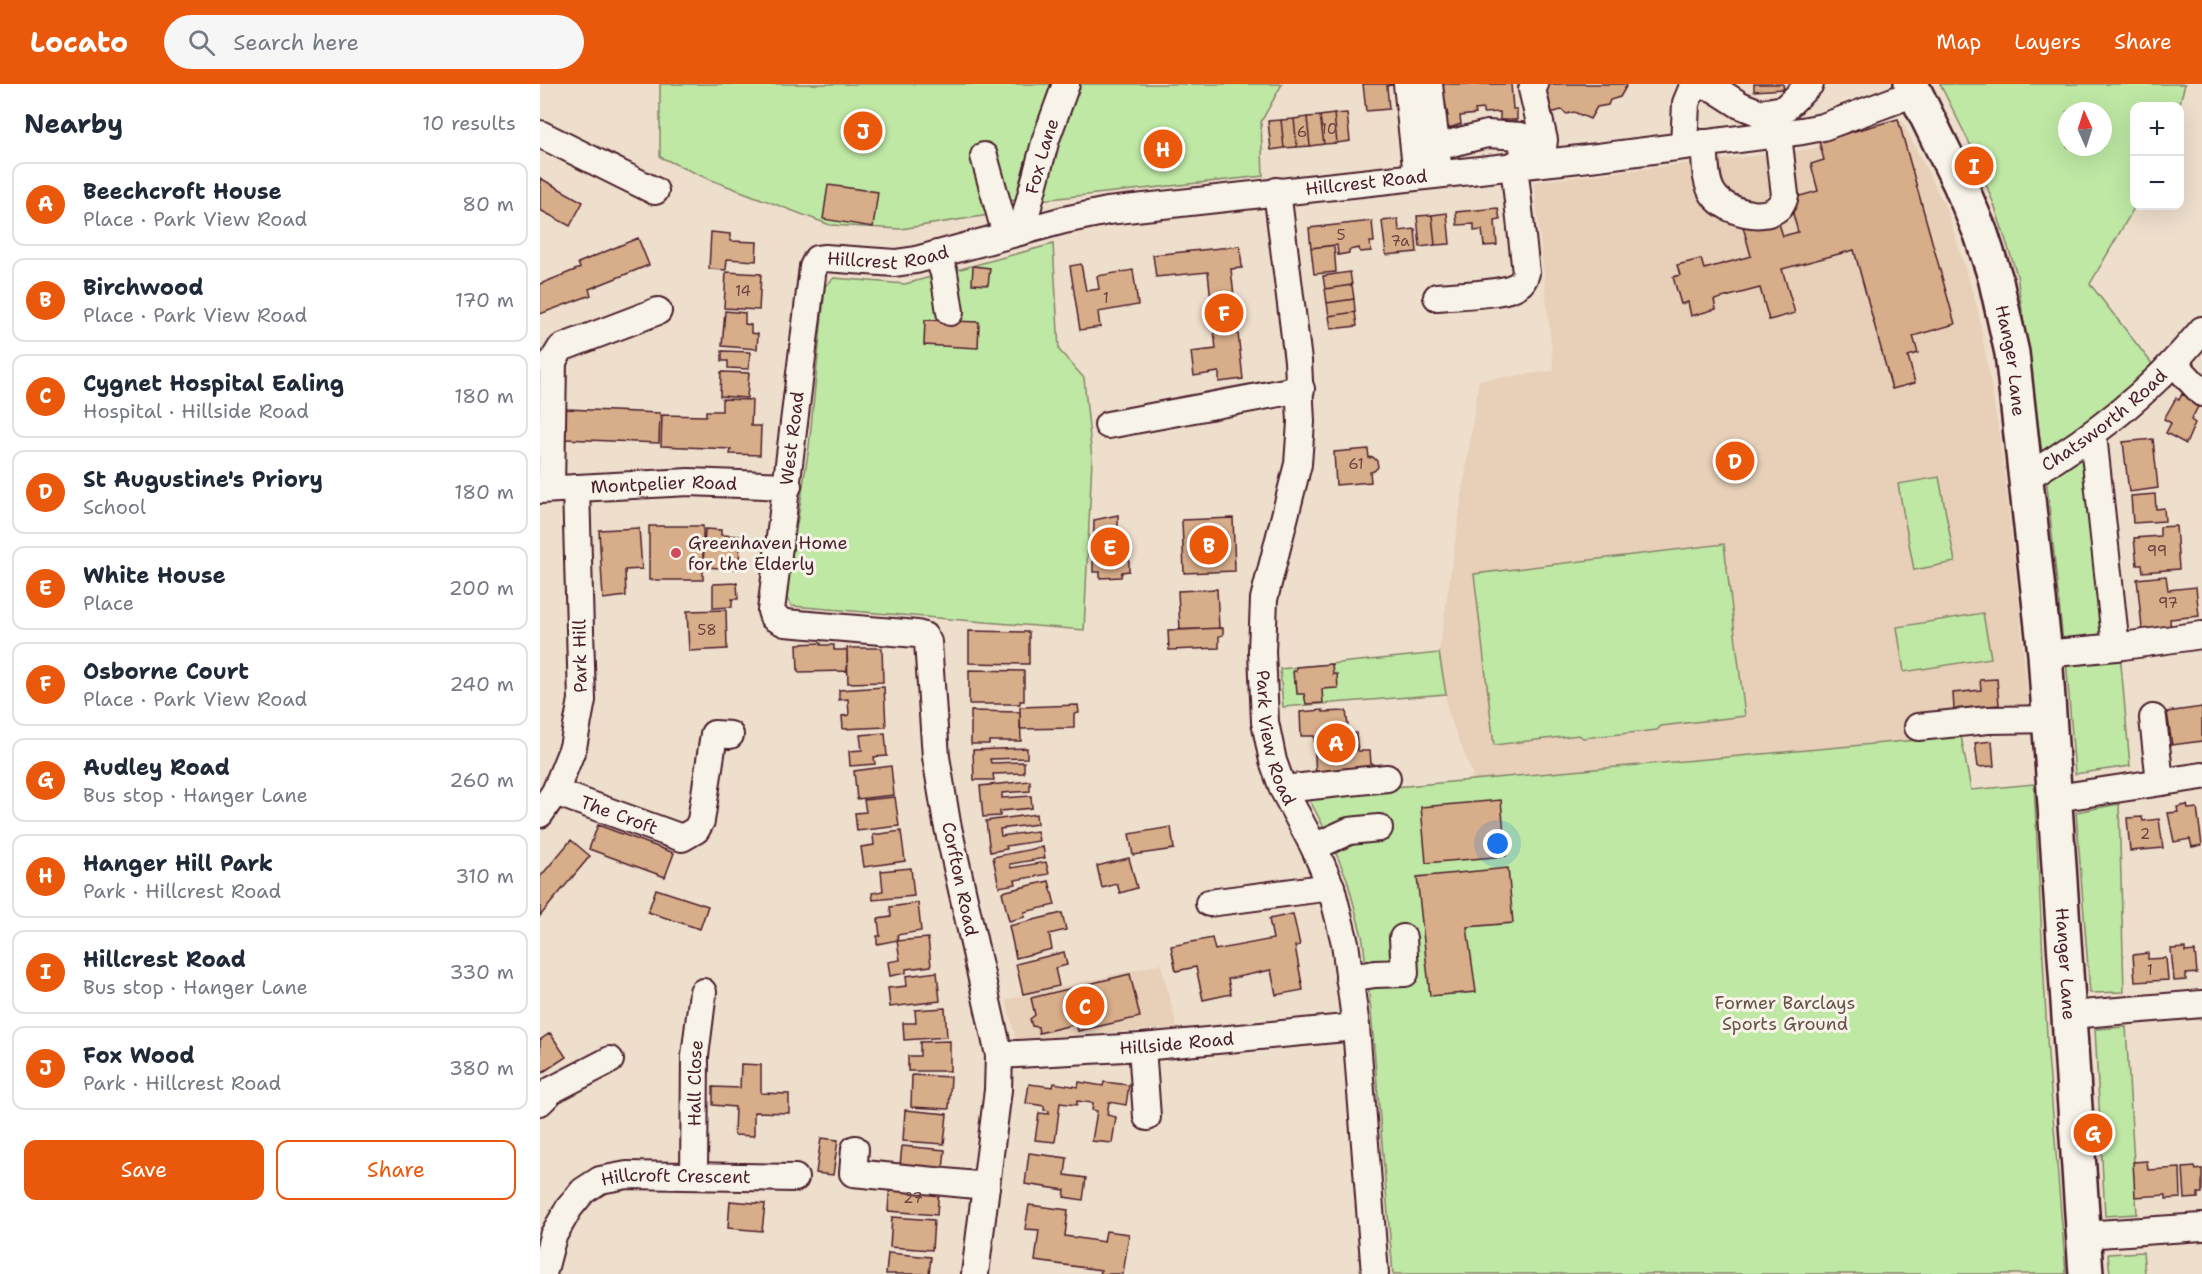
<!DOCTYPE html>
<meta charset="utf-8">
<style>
body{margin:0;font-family:"Shantell Sans",sans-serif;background:#f6f6f7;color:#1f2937}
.controls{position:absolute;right:18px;top:18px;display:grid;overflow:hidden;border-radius:12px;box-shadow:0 6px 24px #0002}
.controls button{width:54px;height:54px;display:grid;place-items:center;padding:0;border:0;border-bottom:2px solid #e0e1e3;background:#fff;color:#1f2937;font:30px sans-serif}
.compass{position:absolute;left:1518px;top:18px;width:54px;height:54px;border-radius:50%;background:#fff;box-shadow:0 6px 24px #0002;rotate:357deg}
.you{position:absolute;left:958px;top:760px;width:21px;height:21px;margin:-15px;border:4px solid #fff;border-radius:50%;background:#1a73e8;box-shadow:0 0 0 9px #1a73e833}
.badge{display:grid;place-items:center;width:39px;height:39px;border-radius:50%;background:#ea580c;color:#fff;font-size:20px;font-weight:700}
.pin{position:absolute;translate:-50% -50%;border:3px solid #fff;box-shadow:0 2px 6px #0006}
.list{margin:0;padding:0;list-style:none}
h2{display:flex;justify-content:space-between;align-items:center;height:78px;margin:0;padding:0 24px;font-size:26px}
h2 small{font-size:20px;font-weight:400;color:#747a83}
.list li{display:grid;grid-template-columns:39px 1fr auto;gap:18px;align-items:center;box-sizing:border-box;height:84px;margin:0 12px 12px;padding:0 12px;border:2px solid #e0e1e3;border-radius:12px}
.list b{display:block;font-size:22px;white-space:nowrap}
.list p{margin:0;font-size:20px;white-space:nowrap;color:#747a83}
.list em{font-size:20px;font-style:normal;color:#747a83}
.actions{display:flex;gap:12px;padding:18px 24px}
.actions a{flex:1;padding:14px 0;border:2px solid #ea580c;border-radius:12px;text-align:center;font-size:21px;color:#ea580c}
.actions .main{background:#ea580c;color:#fff}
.icon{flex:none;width:33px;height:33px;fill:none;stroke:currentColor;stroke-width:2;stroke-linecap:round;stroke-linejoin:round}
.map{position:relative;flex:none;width:1662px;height:1190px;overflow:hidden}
header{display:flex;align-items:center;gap:36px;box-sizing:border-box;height:84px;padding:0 30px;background:#ea580c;color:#fff}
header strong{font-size:28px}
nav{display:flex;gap:33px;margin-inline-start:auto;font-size:21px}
.search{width:420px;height:54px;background:#f6f6f7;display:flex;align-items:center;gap:15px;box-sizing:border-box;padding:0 21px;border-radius:33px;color:#747a83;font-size:22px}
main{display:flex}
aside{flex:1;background:#fff}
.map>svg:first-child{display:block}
.built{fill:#e7cfb8}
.green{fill:#bee8a4;stroke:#848468;stroke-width:1.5;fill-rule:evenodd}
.building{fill:#d8ad89;stroke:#4a1f2b;stroke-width:1.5}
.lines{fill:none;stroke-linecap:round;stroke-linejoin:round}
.minor-casing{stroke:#4a1f2b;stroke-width:30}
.highway-casing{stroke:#4a1f2b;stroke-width:38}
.minor{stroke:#f7f3e8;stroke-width:26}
.highway{stroke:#f7f3e8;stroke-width:33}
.poi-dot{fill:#d1495b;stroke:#f7f3e8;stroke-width:2}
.labels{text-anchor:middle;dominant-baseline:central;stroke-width:6;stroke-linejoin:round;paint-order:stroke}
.number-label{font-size:15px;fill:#6e4242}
.street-label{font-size:18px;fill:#4a1f2b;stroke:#f7f3e8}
.poi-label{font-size:18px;fill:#4a1f2b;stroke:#f7f3e8;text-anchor:start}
.park-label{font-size:18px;fill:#675149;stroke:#f7f3e8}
</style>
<header>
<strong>Locato</strong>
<div class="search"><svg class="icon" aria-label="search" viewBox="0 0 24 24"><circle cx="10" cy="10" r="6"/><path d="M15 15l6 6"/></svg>Search here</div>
<nav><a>Map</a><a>Layers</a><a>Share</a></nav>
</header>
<main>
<aside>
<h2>Nearby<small>10 results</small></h2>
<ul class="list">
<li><span class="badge">A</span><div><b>Beechcroft House</b><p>Place · Park View Road</p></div><em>80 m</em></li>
<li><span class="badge">B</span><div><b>Birchwood</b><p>Place · Park View Road</p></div><em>170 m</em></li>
<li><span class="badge">C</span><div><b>Cygnet Hospital Ealing</b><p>Hospital · Hillside Road</p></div><em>180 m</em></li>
<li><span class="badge">D</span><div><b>St Augustine's Priory</b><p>School</p></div><em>180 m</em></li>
<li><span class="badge">E</span><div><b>White House</b><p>Place</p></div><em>200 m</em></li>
<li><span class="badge">F</span><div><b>Osborne Court</b><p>Place · Park View Road</p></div><em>240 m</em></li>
<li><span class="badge">G</span><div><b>Audley Road</b><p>Bus stop · Hanger Lane</p></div><em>260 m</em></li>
<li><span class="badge">H</span><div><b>Hanger Hill Park</b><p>Park · Hillcrest Road</p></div><em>310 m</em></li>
<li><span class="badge">I</span><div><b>Hillcrest Road</b><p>Bus stop · Hanger Lane</p></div><em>330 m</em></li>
<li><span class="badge">J</span><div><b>Fox Wood</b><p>Park · Hillcrest Road</p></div><em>380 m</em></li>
</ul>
<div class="actions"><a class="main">Save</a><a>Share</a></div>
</aside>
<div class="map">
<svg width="1662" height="1190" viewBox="0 0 1662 1190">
<rect width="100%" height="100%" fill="#eedecc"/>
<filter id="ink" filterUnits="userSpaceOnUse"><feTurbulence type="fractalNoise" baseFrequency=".0167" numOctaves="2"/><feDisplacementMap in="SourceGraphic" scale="12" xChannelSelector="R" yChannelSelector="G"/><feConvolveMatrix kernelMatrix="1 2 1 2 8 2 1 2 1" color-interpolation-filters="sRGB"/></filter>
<g filter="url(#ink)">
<!-- built -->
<path class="built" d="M1359 37H1362L1407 126 1438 226 1461 361 1480 529 1490 646 932 696V689L908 628 899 569 939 296 1014 287 994 98 1272 65Z
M621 880 637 944 476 955 466 916Z"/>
<!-- green -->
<path class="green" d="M120 0H742L721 38 723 92 509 115 462 117 461 129 361 145 290 141 166 94 120 73Z
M1400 0H1645L1639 22H1594L1595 122 1550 200 1616 285 1558 334 1502 369 1477 191 1455 123 1431 62ZM1527 27H1563V63H1527Z
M513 160 519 266 544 294 552 375 544 546 252 522 247 515 248 498 269 363 285 202 294 194 365 200Z
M1550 364 1570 555 1523 559 1506 391Z
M1399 393 1415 478 1374 486 1358 400Z
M1184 460 1205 632 1121 642 1117 646 1043 654 1039 651 954 661 934 490Z
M1443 529 1451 574 1364 588 1357 543Z
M899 569 906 610 743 623 740 585Z
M1580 569 1590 682 1535 690 1526 575Z
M1421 652 1431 706 1494 700 1508 971 1526 1190H853L831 928 823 856 807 795 789 753 767 711Z
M1579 720 1584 908 1550 909 1536 728Z
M1586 943 1597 1130 1565 1132 1555 945Z
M1603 1168 1605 1190H1570L1568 1170Z"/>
<!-- building -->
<path class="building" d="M823 0H856L847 2 849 25 826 27Z
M897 0H971L973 25H977V36H960V28L943 29V25L935 26 936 30 920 32 921 40 906 45 902 33 908 32 902 5Z
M1001 0H1087V1L1080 13 1070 16 1068 21 1057 23 1050 35 1034 28 1027 30 1021 26 1010 29Z
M1214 0H1243L1244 5 1214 7Z
M807 29 810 57 797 59 794 30Z
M794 30 797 59 784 60 780 32Z
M780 32 784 60 770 62 767 33Z
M767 33 770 62 757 63 754 35Z
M754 35 757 63 744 64 741 36Z
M1358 35 1415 240 1373 252 1378 269 1368 272 1375 299 1352 305 1314 166 1242 185 1255 229 1229 236 1220 204 1174 216 1176 225 1151 232 1148 218 1141 220 1133 193 1140 191 1137 181 1161 175 1164 185 1211 172 1202 139 1236 130 1243 152 1258 148 1249 115 1278 107 1271 80 1284 76 1279 57Z
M741 36 744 64 731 66 728 37Z
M0 94 43 118 30 142 0 126Z
M288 101 338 108 333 143 283 135Z
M958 124 960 136 955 137 957 161 944 162 942 146 934 147V140L917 141 916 128Z
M907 129 910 160 895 161 892 131Z
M892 131 895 161 880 163 877 132Z
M858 135 859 147 875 145 877 168 846 171 842 137Z
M832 137 834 158H830L831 167 820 168 819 164 809 166V169L798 171 797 161 771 164 769 144Z
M171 148 190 150V157L217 158 216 177 187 175 186 186 169 185Z
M98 154 109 181 49 205 51 211 0 230V200L40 184 38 179Z
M794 161 796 188 774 190 771 164Z
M700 162 702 184 691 185 703 295 679 298V288L654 292 651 268 676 265 668 188 616 193 613 171Z
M541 180 546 207 559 205 557 192 593 186 598 221 558 228 560 243 540 246 530 182Z
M433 182 450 184 448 201 432 200Z
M186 188 221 190 219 226 184 224Z
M810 188 812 201 785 205 783 192Z
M812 201 814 215 787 219 785 205Z
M814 215 815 228 789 232 787 219Z
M185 227 205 229V240L211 241V249L218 250 217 265 182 262Z
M815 228 817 242 791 245 789 232Z
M385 236 439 238 438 264 384 261Z
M182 267 210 268 209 285 188 284V277H182Z
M181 288 209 289 207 314 180 312Z
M1642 310 1660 319 1651 336 1655 339 1646 360 1626 349 1631 339 1624 335 1636 314 1639 316Z
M182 315 212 316 211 342H221L220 371 190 370 191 365 121 362 122 331 166 332V327H182Z
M26 325 120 329 119 359 24 355Z
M1613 355 1618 404 1589 408 1583 358Z
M828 365 829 374 833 373 837 377 838 383 834 387 830 388 831 398 796 401 794 368Z
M1615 410 1616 425 1624 424 1625 437 1593 439 1591 412Z
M578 431V445L582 446V460H586V467H589V487L582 488 581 493 560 494V488H553L554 436Z
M693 434 695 487 644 489 642 436Z
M109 442H163V496H109Z
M1636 442 1639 485 1603 488 1602 481H1597L1594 454 1620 452V443Z
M99 444 102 485 85 486 86 512 63 515 59 446Z
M165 445 181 446V451L200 452 199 485 163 483Z
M1626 492 1628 506 1656 503 1659 532 1630 535 1631 551 1603 554 1597 495Z
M197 499 198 515H192V523L173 524V500Z
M677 505 679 544 640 546 638 507Z
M186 526 187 565 149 567 147 527Z
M683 544V551L679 552V564L629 566 628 546Z
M429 547 489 548V580L429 579Z
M281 559V561H294V566H307V587L258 588 257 560Z
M307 564H342L343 598 308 599Z
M792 580 793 590H797L798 604 782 605 783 619 766 620 764 610H757L756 597 754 598 753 587H756V583Z
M429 586 484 587V617H480V620H429Z
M1457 595 1459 621 1414 625 1413 609 1441 606 1440 596Z
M344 603 346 643 303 645 302 632 309 631 308 615 299 616V606Z
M538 621 539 629 534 630V644L480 645V623Z
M1662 623V657L1632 661 1627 628Z
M783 626V628L806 627 809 649H816L818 667H830L831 680H834L835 689 776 694 774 652H761L760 628Z
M431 627 480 628 481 657H449V660H431Z
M345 649 347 672 334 673 335 680 310 682 309 667 322 666 320 651Z
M1452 657 1454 682 1438 683 1435 659Z
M487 664V674L450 675 451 679 484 678V689L453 690 454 696H434L433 666Z
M351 682 354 711 317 715 314 687Z
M490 697V707L462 709V714L491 712 492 724 460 727V732L443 733 440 702Z
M355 713 359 742 317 747 315 729 326 728 324 716Z
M961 716 966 772 886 779 881 723Z
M1647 721 1648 725 1657 724 1662 761 1652 763 1650 755 1634 758 1628 729 1638 728 1637 723Z
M496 730 497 740 460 745 461 752 497 747 499 757 466 762 467 765 450 768 446 737Z
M1602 733 1603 737 1619 735 1623 764 1590 767 1587 734Z
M58 741 134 769 125 793 49 765Z
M631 743 634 765 593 771 589 750Z
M361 747 365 777 324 783 321 763 334 761 333 751Z
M31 756 50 772 0 832V793Z
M503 763 505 774 470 780 471 784 506 778 509 790 475 796 476 800 459 803 453 773Z
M589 774 597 804 580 809 577 800 562 804 557 782Z
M371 784 374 812 333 816 332 809 343 807 341 787Z
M968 784 973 839 927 843 936 908 890 912 877 793Z
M509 797 515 821 484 828 485 833 469 837 462 808Z
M116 805 168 822 160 845 108 828Z
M378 819 381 847 357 851 358 856 337 860V852H340L338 835 351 833 350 823Z
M522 829 526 846 509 850 512 865 476 874 469 842Z
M753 830 760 861 755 862 763 906 736 911 731 886 688 895 691 910 663 916 656 883 636 887 631 862 672 854 675 866 733 855 729 835Z
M388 854 391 882 366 885V889L350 892 348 878 360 876 357 857Z
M1645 864V868L1655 867 1657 889 1646 890V896L1634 897 1631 865Z
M524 868 527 881 515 884 519 902 483 910 476 880Z
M1608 869V875L1626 874 1628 896 1595 898 1593 871Z
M397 888 400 917 350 923 348 904 367 902 366 892Z
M590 890 600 933 538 947 536 940 499 949 498 943 492 942 490 935 495 931 491 914Z
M405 924 407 953 364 956 363 939H376L375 926Z
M10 949 26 973 0 990V956Z
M410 957V987H368V972H380V958Z
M201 980 221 981V1009L249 1010V1029L214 1028V1052L194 1051 195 1023 173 1021V1003L200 1004Z
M372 991 411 993 409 1025 371 1023Z
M539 998 563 1002 564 998 589 1001 586 1021 569 1018 567 1031 576 1033 572 1059 552 1057 557 1027 552 1026 553 1019 537 1017V1021L520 1019 515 1058 495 1056 499 1029 509 1030V1027L504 1026V1022L486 1019 489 1000 513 1003 514 999 538 1003Z
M365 1026 407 1030 404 1060 363 1057Z
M281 1054 298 1056 293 1091 276 1089Z
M362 1062 405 1066 402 1096 359 1091Z
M489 1069 527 1074 525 1091 546 1094 543 1116 524 1113 525 1106 485 1100Z
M1607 1077 1608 1086 1640 1084 1641 1114 1626 1115V1111L1595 1113 1593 1078Z
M1655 1083 1656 1086 1662 1085V1109H1658V1114L1645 1115 1643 1084Z
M350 1098 399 1102 397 1131 348 1127Z
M190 1117 225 1120 222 1147 188 1144Z
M489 1121 528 1126 525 1152 564 1158 566 1147 589 1150 583 1190H560L561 1186 495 1177 499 1146 485 1145Z
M352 1133 394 1136 392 1166 350 1163Z
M348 1169 391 1173 389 1190H346Z"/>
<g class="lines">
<defs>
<g id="minor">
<path d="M867 0 877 92"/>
<path d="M889 0 898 80"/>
<path d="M995 0 992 5 1004 56 1001 78"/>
<path d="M0 50 115 107"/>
<path d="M1164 59C1166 75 1164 98 1174 111 1187 130 1239 143 1245 111L1238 51"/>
<path d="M1144 62 1146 19 1151 7 1163 1 1175 5 1200 21 1220 29 1244 25 1270 0"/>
<path d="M896 63 947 50 981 52 986 80"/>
<path d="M444 72 466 151"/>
<path id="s1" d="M737 107 758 277 761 338 758 380 724 515 722 567 725 638 733 677 743 705 774 763 791 803 805 859 816 943 835 1190"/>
<path id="s2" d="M487 145 486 130 506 55 526 0"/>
<path d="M397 170 404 189 410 228"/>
<path d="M897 213C916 211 964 211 978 201 983 198 984 194 986 189L974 81"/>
<path d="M1634 279 1662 309"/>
<path d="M568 341 761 305"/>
<path id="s3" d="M1487 393C1556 351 1610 309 1662 246"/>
<path d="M11 405 13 277 21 264 118 227"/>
<path id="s4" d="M0 406 149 398 248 402"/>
<path d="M1576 563 1662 551"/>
<path d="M1505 570 1576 563 1553 351"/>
<path d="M1613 634 1620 698"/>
<path d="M1378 643 1448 636 1510 635"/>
<path d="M743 705 847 694"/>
<path id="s5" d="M15 708 142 754 156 746 161 737 174 650 190 651"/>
<path d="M1516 714 1662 692"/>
<path d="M0 730 15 708 33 663 42 616 36 404"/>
<path d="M774 763 809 747 839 744"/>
<path d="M669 819 791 803"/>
<path d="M809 894 835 890 865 889 863 854"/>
<path d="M1530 931 1662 920"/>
<path d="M602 963 607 1033"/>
<path id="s6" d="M459 971 602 963 816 943"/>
<path d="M0 1018 12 1006 70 976"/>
<path d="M315 1065 313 1089 446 1102"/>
<path id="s7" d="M154 1092 155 972 163 908"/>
<path d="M1543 1151 1662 1143"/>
<path id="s8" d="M3 1190 13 1152 29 1124 43 1107 60 1096 87 1091 255 1094"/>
<path id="s9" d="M435 1190 458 1006 459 971 407 739 396 673 388 558 384 552 377 550 245 539 233 533 231 527 273 183 277 175 285 174 355 179 376 176 524 136 568 127 1058 73 1262 47 1283 43 1375 9"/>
</g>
<g id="highway">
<path id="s10" d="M1371 0 1420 100 1441 150 1455 193 1472 269 1505 570 1546 1190"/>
</g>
</defs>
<!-- minor casing -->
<use href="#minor" class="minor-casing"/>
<!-- highway casing -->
<use href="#highway" class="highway-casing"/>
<!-- minor -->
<use href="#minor" class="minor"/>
<!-- highway -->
<use href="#highway" class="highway"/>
</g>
</g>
<!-- markers -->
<circle class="poi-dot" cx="136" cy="469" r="6"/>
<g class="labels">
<!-- number labels -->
<g class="number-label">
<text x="789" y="45">10</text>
<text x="762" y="48">6</text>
<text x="801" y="151">5</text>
<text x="860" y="157">7a</text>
<text x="203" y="207">14</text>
<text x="566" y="214">1</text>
<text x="816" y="380">61</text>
<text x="1617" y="467">99</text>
<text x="1628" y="519">97</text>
<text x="167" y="546">58</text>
<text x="1605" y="750">2</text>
<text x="1610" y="886">1</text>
<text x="373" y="1114">27</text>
</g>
<!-- street labels -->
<g class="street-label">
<text stroke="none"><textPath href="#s2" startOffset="75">Fox Lane</textPath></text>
<text stroke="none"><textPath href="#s9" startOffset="1720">Hillcrest Road</textPath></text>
<text stroke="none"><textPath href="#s9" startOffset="1234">Hillcrest Road</textPath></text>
<text stroke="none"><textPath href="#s10" startOffset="296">Hanger Lane</textPath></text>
<text stroke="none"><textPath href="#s3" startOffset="96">Chatsworth Road</textPath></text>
<text stroke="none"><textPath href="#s9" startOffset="981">West Road</textPath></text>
<text stroke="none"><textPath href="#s4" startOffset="124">Montpelier Road</textPath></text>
<text transform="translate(40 572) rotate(-91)">Park Hill</text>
<text stroke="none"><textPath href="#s1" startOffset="554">Park View Road</textPath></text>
<text stroke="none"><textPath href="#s5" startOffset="68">The Croft</textPath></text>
<text transform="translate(420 795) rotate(78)">Corfton Road</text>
<text stroke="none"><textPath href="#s10" startOffset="902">Hanger Lane</textPath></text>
<text stroke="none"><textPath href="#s6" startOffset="178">Hillside Road</textPath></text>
<text stroke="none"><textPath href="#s7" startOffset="93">Hall Close</textPath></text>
<text stroke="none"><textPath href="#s8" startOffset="190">Hillcroft Crescent</textPath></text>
</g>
<!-- poi labels -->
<g class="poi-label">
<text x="148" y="459">Greenhaven Home<tspan x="148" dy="21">for the Elderly</tspan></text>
</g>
<!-- park labels -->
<g class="park-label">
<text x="1245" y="919">Former Barclays<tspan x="1245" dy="21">Sports Ground</tspan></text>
</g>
</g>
</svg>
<div class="controls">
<button>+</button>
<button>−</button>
</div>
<svg class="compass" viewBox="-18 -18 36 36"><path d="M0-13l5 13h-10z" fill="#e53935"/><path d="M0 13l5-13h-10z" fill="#747a83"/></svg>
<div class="you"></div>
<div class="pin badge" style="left:796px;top:659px">A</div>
<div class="pin badge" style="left:669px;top:461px">B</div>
<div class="pin badge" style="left:545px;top:922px">C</div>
<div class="pin badge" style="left:1195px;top:377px">D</div>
<div class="pin badge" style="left:570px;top:463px">E</div>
<div class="pin badge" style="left:684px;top:229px">F</div>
<div class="pin badge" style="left:1553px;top:1049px">G</div>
<div class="pin badge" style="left:623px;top:65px">H</div>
<div class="pin badge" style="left:1434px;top:82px">I</div>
<div class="pin badge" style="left:323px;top:47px">J</div>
</div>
</main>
